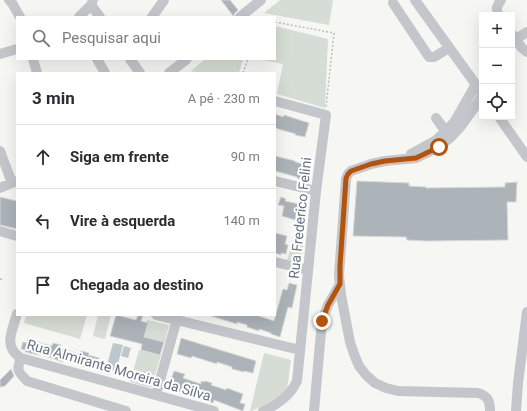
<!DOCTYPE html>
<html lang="pt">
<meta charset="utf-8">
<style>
body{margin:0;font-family:Roboto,sans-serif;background:#f7f7f7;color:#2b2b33}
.controls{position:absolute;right:12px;top:12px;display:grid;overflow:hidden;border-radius:0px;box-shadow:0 4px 16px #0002}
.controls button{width:36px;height:36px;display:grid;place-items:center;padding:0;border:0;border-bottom:1px solid #e1e1e2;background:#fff;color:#2b2b33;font:20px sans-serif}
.stop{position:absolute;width:12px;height:12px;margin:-9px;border:3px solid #b45309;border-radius:50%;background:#fff}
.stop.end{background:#b45309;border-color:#fff;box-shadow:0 1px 4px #0008}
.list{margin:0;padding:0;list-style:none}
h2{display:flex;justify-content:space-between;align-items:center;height:52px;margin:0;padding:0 16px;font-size:17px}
h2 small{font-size:13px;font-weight:400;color:#7c7c81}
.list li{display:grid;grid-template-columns:26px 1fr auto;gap:12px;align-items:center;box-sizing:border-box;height:64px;padding:0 16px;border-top:1px solid #e1e1e2}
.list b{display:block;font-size:15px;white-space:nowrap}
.list em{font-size:13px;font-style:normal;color:#7c7c81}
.icon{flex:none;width:22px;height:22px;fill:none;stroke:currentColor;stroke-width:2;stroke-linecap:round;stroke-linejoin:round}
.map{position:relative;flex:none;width:527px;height:411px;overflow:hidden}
.search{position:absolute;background:#fff;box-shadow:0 4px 16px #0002;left:16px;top:16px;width:260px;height:44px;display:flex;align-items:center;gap:10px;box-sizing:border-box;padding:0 14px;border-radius:0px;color:#7c7c81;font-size:15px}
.panel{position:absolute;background:#fff;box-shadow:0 4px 16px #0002;left:16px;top:72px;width:260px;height:244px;border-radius:0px}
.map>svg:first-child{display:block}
.green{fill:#d6ddd4}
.water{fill:#bfc7ce}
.building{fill:#acb3b9;stroke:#d7d8d5}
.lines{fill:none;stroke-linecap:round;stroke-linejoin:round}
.path{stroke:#bbbdc0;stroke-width:1.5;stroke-dasharray:2 2;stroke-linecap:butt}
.minor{stroke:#c3c6ca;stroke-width:10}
.route{stroke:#b45309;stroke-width:5}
.labels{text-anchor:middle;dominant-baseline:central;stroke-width:4;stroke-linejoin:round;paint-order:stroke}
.street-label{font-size:14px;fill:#657284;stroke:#fff}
</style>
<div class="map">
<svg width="527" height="411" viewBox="0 0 527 411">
<rect width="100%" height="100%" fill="#f6f6f3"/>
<!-- green -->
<path class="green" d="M280 0H333L329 25 264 13Z
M275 26 328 39 325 108 277 94 283 64 258 59H275Z
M205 59H243L239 73H199L191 71Z
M305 199 308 200 301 264 287 260Z
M26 315H87L80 339 24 323Z
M98 315H111L105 339 93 336Z
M147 320 169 325 165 342 144 337 148 323 146 322Z
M139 350 161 355 151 388 130 382Z
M264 353 291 360 287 390 284 394 252 411H250Z"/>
<!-- water -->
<path class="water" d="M113 343 123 345 116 371 106 369Z
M124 346 131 348 128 358 121 356Z"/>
<!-- building -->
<path class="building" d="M221 0H230L238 10 234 14V17Z
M275 114 283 117 284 115 309 123 305 137 295 135 296 134 275 128Z
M275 156 295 161V162L310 166 307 175 310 177 308 181 297 178V177L275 171Z
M357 181 409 183V186L426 187V188L505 187V183L517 182 516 202H507L508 240 427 241 407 240 406 237 353 236Z
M0 197 17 201V229L0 225Z
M281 197 286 199 285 201 299 204 295 220 282 216 284 206 278 205Z
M275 233 287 236 285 244 288 245 286 254 281 253V255L275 253Z
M289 283 297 285 292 308 288 307 280 337 271 334V333L259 329V331L247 327V325L237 322V324L211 316 212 315H256L274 321 283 289 287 290Z
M116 315 136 320 138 315H143L141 321 148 323 144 337 164 342 160 355 141 350 142 344 110 336Z
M28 338 35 339 34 341 52 346 53 343 61 345 60 348 79 354 81 351 89 353 88 355 99 358 96 368 91 366 90 368 78 365 79 363 68 359V360L63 359V362L40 354 39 355 25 352 26 350 21 349 23 342 27 343Z
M181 338 256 361 253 373 244 371V372L232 369V367L217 362V364L192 356 191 358 177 354Z
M11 369 14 376 5 386 0 387V380Z
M174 371 185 374 183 378 201 384V381L204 382 205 381 212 383 211 385 226 390 227 388 243 394 240 403 245 404 243 411 214 400 213 403 168 388Z"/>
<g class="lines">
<!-- path -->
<path class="path" d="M275 22 334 33 326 107
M243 73 248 59
M0 279 4 280"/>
<!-- minor -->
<path class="minor" d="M9 0 12 3 20 17
M415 0 482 93
M393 3 429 57H434L449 48
M91 5 100 17
M499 15C495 9 497 6 501 0
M79 17 91 5 93 0
M152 17 164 0
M240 17 261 0
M512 34 522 48 527 52
M516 39 527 32
M0 54 17 49
M33 59 37 73
M97 59 105 73
M130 59 140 73
M169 73 187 59
M482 95 474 108 461 126 450 138 439 147 416 158 385 161 371 164 351 171 348 174 346 179 339 275 341 295 350 342 354 354 359 366 366 375 375 383 386 388 398 391 478 393C488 396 490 401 490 411
M499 117 527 157
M436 118 449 136
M0 151 12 183
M411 154 435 141 446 131 455 121 476 84
M275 181 316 191
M0 188 17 181
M0 231 17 236
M275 262 308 270
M17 314C12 331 3 347 21 358L214 411
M156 315 300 350
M21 358C16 371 18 371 27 381L126 411
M156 395 178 315
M263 411C278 404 290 396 297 381L316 191 326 115 275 101
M314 411 322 321 328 305 340 284
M516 411 518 383 527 312"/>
</g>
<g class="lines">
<!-- route -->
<path class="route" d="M322 321 328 305 340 284V266L346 178 348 174 351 171 371 164 385 161 416 158 439 147"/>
</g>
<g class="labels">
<!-- street labels -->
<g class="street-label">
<text transform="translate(300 218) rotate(-84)">Rua Frederico Felini</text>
<text transform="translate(119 370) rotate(16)">Rua Almirante Moreira da Silva</text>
</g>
</g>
</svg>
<div class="controls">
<button>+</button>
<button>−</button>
<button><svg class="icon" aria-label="locate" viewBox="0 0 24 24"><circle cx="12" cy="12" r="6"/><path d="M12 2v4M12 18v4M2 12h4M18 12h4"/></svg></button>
</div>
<div class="stop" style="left:439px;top:147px"></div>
<div class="stop end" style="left:322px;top:321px"></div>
<div class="search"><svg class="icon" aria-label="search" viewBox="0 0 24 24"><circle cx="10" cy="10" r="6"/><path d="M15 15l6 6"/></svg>Pesquisar aqui</div>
<section class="panel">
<h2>3 min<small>A pé · 230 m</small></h2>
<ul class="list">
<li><svg class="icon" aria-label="ahead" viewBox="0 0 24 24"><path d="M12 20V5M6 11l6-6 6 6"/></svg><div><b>Siga em frente</b></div><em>90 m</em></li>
<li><svg class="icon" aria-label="left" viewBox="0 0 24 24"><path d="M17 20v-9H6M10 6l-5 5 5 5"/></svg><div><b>Vire à esquerda</b></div><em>140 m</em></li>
<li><svg class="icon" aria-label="arrive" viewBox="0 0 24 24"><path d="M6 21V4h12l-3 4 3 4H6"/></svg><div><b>Chegada ao destino</b></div></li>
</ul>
</section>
</div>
